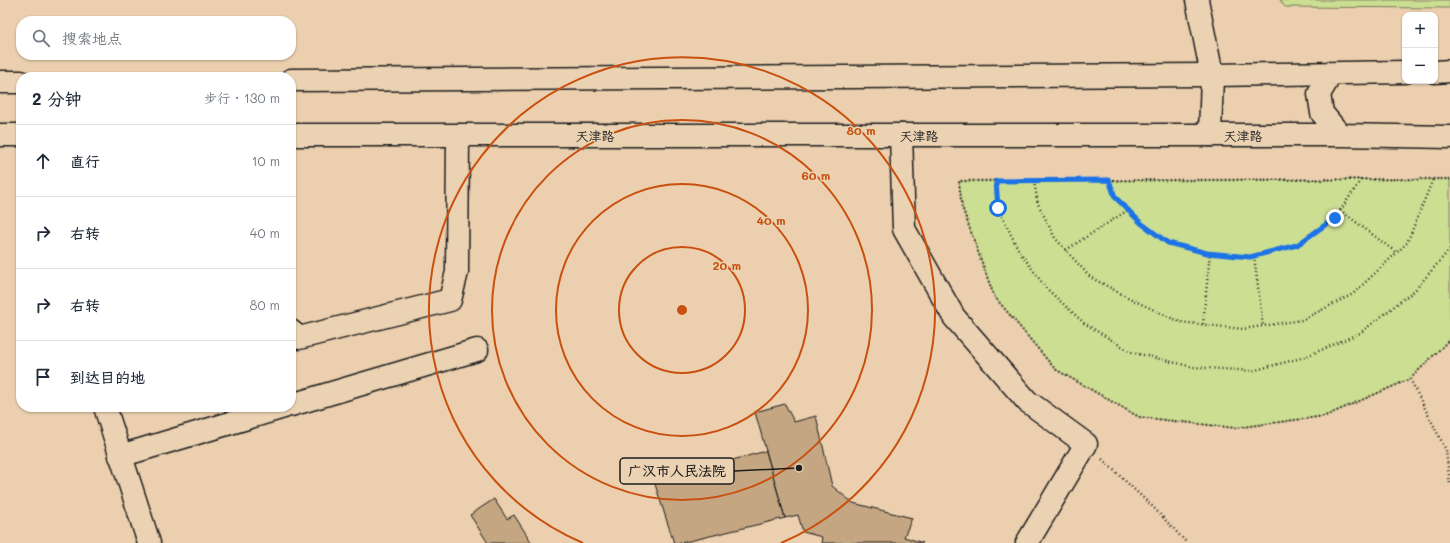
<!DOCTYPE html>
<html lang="zh">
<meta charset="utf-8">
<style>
body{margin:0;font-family:Mali,"LXGW WenKai TC",sans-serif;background:#f6f6f7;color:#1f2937}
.controls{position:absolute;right:12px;top:12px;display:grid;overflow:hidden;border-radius:8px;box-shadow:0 1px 3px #0004}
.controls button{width:36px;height:36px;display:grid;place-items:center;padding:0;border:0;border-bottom:1px solid #e0e1e3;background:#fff;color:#1f2937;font:20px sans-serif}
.stop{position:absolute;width:12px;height:12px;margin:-9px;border:3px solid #1a73e8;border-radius:50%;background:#fff}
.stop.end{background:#1a73e8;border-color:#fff;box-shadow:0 1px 4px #0008}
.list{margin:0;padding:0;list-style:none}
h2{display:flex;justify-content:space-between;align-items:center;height:52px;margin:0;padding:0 16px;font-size:17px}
h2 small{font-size:13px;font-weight:400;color:#747a83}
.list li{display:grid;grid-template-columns:26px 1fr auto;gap:12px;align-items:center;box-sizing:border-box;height:72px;padding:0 16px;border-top:1px solid #e0e1e3}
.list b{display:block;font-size:15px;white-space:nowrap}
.list em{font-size:13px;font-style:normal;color:#747a83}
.icon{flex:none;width:22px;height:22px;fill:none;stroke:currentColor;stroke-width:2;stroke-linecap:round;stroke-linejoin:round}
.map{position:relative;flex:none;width:1450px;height:543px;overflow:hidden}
.search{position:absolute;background:#fff;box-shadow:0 1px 3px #0004;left:16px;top:16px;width:280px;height:44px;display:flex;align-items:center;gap:10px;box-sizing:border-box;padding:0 14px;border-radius:16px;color:#747a83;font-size:15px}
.panel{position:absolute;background:#fff;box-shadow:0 1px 3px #0004;left:16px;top:72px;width:280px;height:340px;border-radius:16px}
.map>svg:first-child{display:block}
.green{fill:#ccde92;stroke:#747d57}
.building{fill:#c4a682;stroke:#1c1c1c}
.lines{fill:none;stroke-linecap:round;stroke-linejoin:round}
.minor-casing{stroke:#1c1c1c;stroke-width:25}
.major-casing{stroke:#1c1c1c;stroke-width:25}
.path{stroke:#1c1c1c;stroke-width:2.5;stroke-dasharray:1 3;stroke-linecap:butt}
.minor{stroke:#ebd2b3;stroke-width:22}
.major{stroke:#ebd2b3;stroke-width:22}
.route{stroke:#1a73e8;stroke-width:5}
.ring{fill:none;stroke:#c9500e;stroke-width:2}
.labels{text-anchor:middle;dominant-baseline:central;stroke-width:3;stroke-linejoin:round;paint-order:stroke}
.street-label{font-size:13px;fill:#1c1c1c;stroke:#ebd2b3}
.centre{fill:#c9500e;stroke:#ebd2b3;stroke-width:2}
.ring-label{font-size:12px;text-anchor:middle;font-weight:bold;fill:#c9500e;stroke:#ebd2b3;stroke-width:3;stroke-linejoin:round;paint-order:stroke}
.leader{fill:none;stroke:#1c1c1c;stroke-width:1.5}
.callout-dot{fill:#1c1c1c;stroke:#ebd2b3;stroke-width:1.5}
.callout{fill:#ebd2b3;stroke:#1c1c1c;stroke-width:1.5}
.callout-label{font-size:14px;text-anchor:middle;font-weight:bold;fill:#1c1c1c}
</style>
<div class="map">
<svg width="1450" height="543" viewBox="0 0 1450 543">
<rect width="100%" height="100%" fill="#ebcfae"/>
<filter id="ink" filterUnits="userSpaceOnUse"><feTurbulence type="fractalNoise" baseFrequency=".025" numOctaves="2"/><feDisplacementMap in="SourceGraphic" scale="8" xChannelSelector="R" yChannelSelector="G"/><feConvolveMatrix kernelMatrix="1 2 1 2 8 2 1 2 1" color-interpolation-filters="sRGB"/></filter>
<g filter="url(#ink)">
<!-- green -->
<path class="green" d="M1280 0H1450V8L1285 7Z
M1450 179V339L1410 379 1325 416 1235 428 1139 417 1055 369 994 296 962 207 959 181Z"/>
<!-- building -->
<path class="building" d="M785 404 794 422 816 416 832 486 853 503 912 518 904 537 923 543H821L822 537 803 532 798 515 785 518 755 412Z
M766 451 785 518 681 543H674L654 481Z
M494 499 507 519 514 515 532 543H488L470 515Z"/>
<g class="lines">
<defs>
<path id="minor" d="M1197 0 1212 75 1210 135
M901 135 904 229 954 317 1027 401 1086 444 1027 543
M291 331 299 338 450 300 457 272 458 135
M291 405 477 350
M105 407 149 543
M120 456 284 407"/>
<path id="major" d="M1435 72 1450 71
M1331 74 1319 94 1322 113 1340 135
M291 80 1212 75 1405 72
M0 82H21
M0 135H21
M291 135H1340L1450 137"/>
</defs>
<!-- minor casing -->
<use href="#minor" class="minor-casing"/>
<!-- major casing -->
<use href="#major" class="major-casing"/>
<!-- path -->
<path class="path" d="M1450 179 959 181 962 207 994 296 1055 369 1139 417 1235 428 1325 416 1410 379 1450 339
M1109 180 1115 197 1141 223 1168 243 1207 253 1250 257 1297 245 1335 218 1361 180
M996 181 998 208 1019 251 1046 288 1084 323 1131 352 1193 367 1252 371 1305 357 1360 333 1415 290 1450 249
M1034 181 1038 204 1055 238 1090 277 1137 302 1180 322 1243 329 1302 320 1353 294 1407 243 1433 179
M1340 210 1397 253
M1066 250 1128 210
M1254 256 1263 326
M1203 324 1210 253
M1410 379 1446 450 1450 485
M1102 459 1153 507 1187 543"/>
<!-- minor -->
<use href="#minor" class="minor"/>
<!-- major -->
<use href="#major" class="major"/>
</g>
</g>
<g class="lines" filter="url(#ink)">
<!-- route -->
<path class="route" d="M998 208 996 181 1109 180 1115 197 1141 223 1168 243 1207 253 1250 257 1297 245 1335 218"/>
</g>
<!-- distance rings -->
<g class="ring">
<circle cx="682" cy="310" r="63"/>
<circle cx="682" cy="310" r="126"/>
<circle cx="682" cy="310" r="190"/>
<path d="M583 543A253 253 0 1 1 781 543"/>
</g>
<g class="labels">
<!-- street labels -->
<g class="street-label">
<text x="595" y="135">天津路</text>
<text x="919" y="135">天津路</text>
<text x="1243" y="135">天津路</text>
</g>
</g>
<circle cx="682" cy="310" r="6" class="centre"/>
<g class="ring-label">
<text x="861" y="135">80 m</text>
<text x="816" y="180">60 m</text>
<text x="771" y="225">40 m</text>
<text x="727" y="270">20 m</text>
</g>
<!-- callouts -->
<path class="leader" d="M799 468L734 471"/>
<circle class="callout-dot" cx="799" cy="468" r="4"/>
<rect class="callout" x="620" y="458" width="114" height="26" rx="4"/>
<g class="callout-label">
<text x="677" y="476">广汉市人民法院</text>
</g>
</svg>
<div class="controls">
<button>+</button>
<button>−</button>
</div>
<div class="stop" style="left:998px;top:208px"></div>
<div class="stop end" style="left:1335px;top:218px"></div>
<div class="search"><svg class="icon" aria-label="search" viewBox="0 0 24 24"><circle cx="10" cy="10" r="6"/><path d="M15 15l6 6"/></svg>搜索地点</div>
<section class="panel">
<h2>2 分钟<small>步行 · 130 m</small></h2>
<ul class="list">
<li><svg class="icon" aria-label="ahead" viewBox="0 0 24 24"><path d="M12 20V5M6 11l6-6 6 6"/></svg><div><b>直行</b></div><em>10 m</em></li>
<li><svg class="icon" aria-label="right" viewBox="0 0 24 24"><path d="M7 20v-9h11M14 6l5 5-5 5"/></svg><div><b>右转</b></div><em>40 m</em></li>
<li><svg class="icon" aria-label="right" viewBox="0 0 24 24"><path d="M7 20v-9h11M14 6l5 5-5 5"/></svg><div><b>右转</b></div><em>80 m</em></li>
<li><svg class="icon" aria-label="arrive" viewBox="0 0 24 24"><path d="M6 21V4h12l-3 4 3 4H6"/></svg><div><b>到达目的地</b></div></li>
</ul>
</section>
</div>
